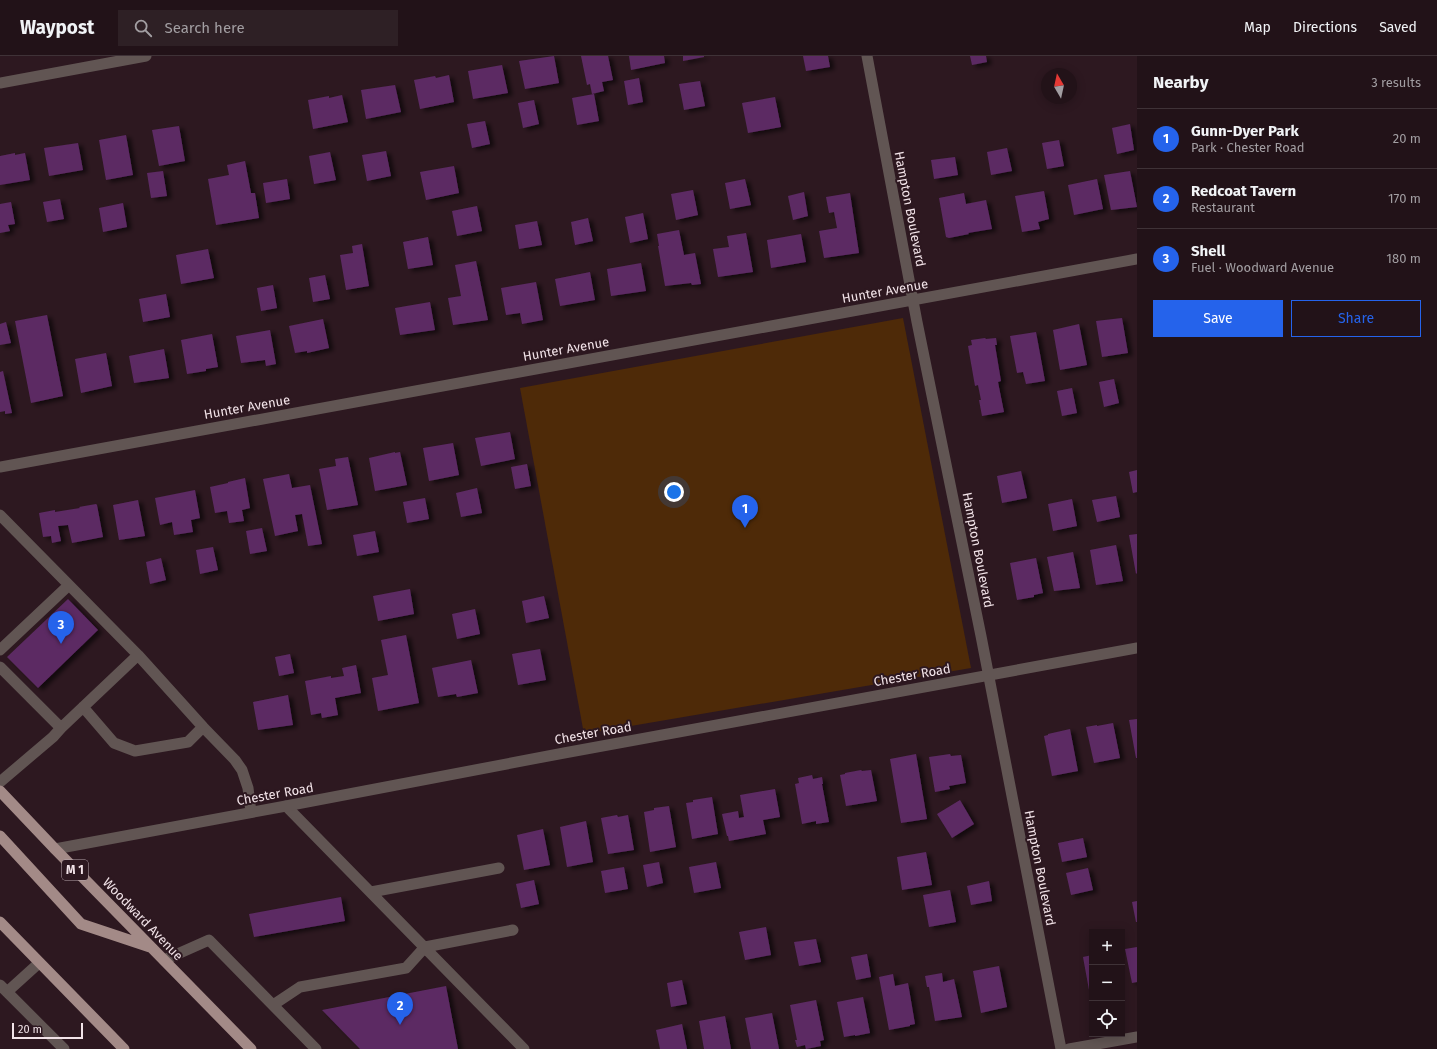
<!DOCTYPE html>
<meta charset="utf-8">
<style>
body{margin:0;font-family:"Fira Sans",sans-serif;background:#2e2025;color:#f1f3f6}
.controls{position:absolute;right:12px;bottom:12px;display:grid;overflow:hidden;border-radius:0px;box-shadow:0 2px 10px #0003}
.controls button{width:36px;height:36px;display:grid;place-items:center;padding:0;border:0;border-bottom:1px solid #3f3237;background:#221218;color:#f1f3f6;font:20px sans-serif}
.compass{position:absolute;left:1041px;top:12px;width:36px;height:36px;border-radius:50%;background:#221218;box-shadow:0 2px 10px #0003;rotate:351deg}
.scale{position:absolute;left:12px;bottom:10px;width:71px;box-sizing:border-box;padding-left:4px;border:2px solid #f2e3e8;border-top:0;font-size:11px;line-height:14px;white-space:nowrap;color:#f2e3e8;-webkit-text-stroke:3px #2d1820;paint-order:stroke}
.you{position:absolute;left:674px;top:436px;width:14px;height:14px;margin:-10px;border:3px solid #fff;border-radius:50%;background:#1a73e8;box-shadow:0 0 0 6px #1a73e833}
.badge{display:grid;place-items:center;width:26px;height:26px;border-radius:50%;background:#2563eb;color:#fff;font-size:13px;font-weight:700}
.pin{position:absolute;translate:-50% -33px;filter:drop-shadow(0 1px 2px #0008)}
.pin::after{content:'';position:absolute;top:21px;width:14px;height:12px;background:inherit;clip-path:polygon(0 0,100% 0,50% 100%)}
.list{margin:0;padding:0;list-style:none}
h2{display:flex;justify-content:space-between;align-items:center;height:52px;margin:0;padding:0 16px;font-size:17px}
h2 small{font-size:13px;font-weight:400;color:#a29ea2}
.list li{display:grid;grid-template-columns:26px 1fr auto;gap:12px;align-items:center;box-sizing:border-box;height:60px;padding:0 16px;border-top:1px solid #3f3237}
.list b{display:block;font-size:15px;white-space:nowrap}
.list p{margin:0;font-size:13px;white-space:nowrap;color:#a29ea2}
.list em{font-size:13px;font-style:normal;color:#a29ea2}
.actions{display:flex;gap:8px;padding:12px 16px}
.actions a{flex:1;padding:9px 0;border:1px solid #2563eb;border-radius:0px;text-align:center;font-size:14px;color:#2563eb}
.actions .main{background:#2563eb;color:#fff}
.icon{flex:none;width:22px;height:22px;fill:none;stroke:currentColor;stroke-width:2;stroke-linecap:round;stroke-linejoin:round}
.map{position:relative;flex:none;width:1137px;height:993px;overflow:hidden}
header{display:flex;align-items:center;gap:24px;box-sizing:border-box;height:56px;padding:0 20px;background:#221218;border-bottom:1px solid #3f3237}
header strong{font-size:19px}
nav{display:flex;gap:22px;margin-inline-start:auto;font-size:14px}
.search{width:280px;height:36px;background:#2e2025;display:flex;align-items:center;gap:10px;box-sizing:border-box;padding:0 14px;border-radius:0px;color:#a29ea2;font-size:15px}
main{display:flex}
aside{flex:1;background:#221218}
.map>svg:first-child{display:block}
.green{fill:#4e2a08}
.building{fill:#5c2a64;filter:url(#shadow)}
.lines{fill:none;stroke-linecap:round;stroke-linejoin:round}
.service{stroke:#615553;stroke-width:11}
.minor{stroke:#615553;stroke-width:11}
.tertiary{stroke:#615553;stroke-width:11}
.primary{stroke:#a38a87;stroke-width:11}
.labels{text-anchor:middle;dominant-baseline:central;stroke-width:4;stroke-linejoin:round;paint-order:stroke}
.shield{fill:#2d1820;stroke:#b7a6ac;stroke-width:1}
.shield-label{font-size:12px;font-weight:bold;fill:#f2e3e8}
.street-label{font-size:13px;fill:#f2e3e8;stroke:#2d1820}
</style>
<header>
<strong>Waypost</strong>
<div class="search"><svg class="icon" aria-label="search" viewBox="0 0 24 24"><circle cx="10" cy="10" r="6"/><path d="M15 15l6 6"/></svg>Search here</div>
<nav><a>Map</a><a>Directions</a><a>Saved</a></nav>
</header>
<main>
<div class="map">
<svg width="1137" height="993" viewBox="0 0 1137 993">
<defs>
<filter id="shadow"><feDropShadow dx="4.5" dy="2.5" stdDeviation="2" flood-color="#0009"/></filter>
</defs>
<rect width="100%" height="100%" fill="#2d1820"/>
<!-- green -->
<path class="green" d="M903 262 971 612 584 678 520 332Z"/>
<!-- building -->
<path class="building" d="M554 0 559 27 525 33 519 5Z
M581 0H608L613 24 602 26 604 35 592 38 590 28 587 29Z
M629 0H664L665 7 631 14Z
M683 0H704V1L683 5Z
M803 0H828L830 11 806 15Z
M970 0H986L987 6 972 9Z
M502 9 508 37 473 43 468 15Z
M449 19 454 46 420 53 414 24 435 20 436 22Z
M639 22 643 46 628 49 624 25Z
M700 25 705 50 684 54 679 28Z
M395 29 401 56 366 63 361 34Z
M594 38 599 65 577 69 572 42Z
M342 39 348 66 313 73 308 44 329 40V42Z
M775 41 781 71 748 77 742 47Z
M534 44 539 68 523 72 518 47Z
M485 65 490 88 472 92 467 68Z
M1130 68 1134 94 1117 98 1112 72Z
M179 70 185 105 159 110 152 74Z
M126 79 133 119 106 124 99 84Z
M1059 84 1064 110 1047 113 1042 87Z
M78 87 83 114 49 120 44 92Z
M1007 92 1012 115 991 119 987 96Z
M386 95 391 120 367 125 362 99Z
M330 96 336 124 314 128 309 100Z
M15 97V99L25 97 30 124 0 129V100Z
M955 101 958 119 934 123 931 104Z
M245 105 251 137H255L259 162 216 169 208 123 229 119 227 109Z
M454 110 459 137 426 144 420 116Z
M163 115 167 140 151 142 147 117Z
M1130 115 1137 151 1111 154 1104 119Z
M287 123 290 143 266 147 263 127Z
M745 123 751 149 730 153 725 127Z
M1097 123 1103 153 1074 159 1068 129Z
M693 134 698 159 676 164 671 138Z
M1044 135 1049 163 1038 166 1040 173 1022 176 1015 140Z
M804 136 808 160 793 164 788 140Z
M850 137 859 197 824 202 819 175 837 172 834 156 829 157 826 141Z
M964 137 966 148 986 144 992 173 968 177 969 178 949 182 946 181 939 142Z
M60 143 64 163 47 166 43 146Z
M11 146 15 168 8 169 10 175 0 177V148Z
M123 147 127 171 103 176 99 152Z
M477 150 482 175 457 180 452 155Z
M643 157 648 183 630 187 625 161Z
M588 162 593 185 575 189 571 166Z
M537 165 542 189 519 193 515 169Z
M679 174 684 199 695 197 701 228 692 229 691 227 665 230 658 190H659L657 178Z
M746 177 753 216 718 221 713 193 729 191 727 180Z
M801 178 806 206 771 212 767 184Z
M428 181 433 209 408 213 403 186Z
M362 188 369 230 346 234 340 199 353 197 352 190Z
M208 193 214 222 181 228 176 199Z
M476 205 488 264 453 269 448 242 461 240 455 209Z
M641 207 646 235 611 240 607 213Z
M590 216 595 244 560 250 555 223Z
M325 219 330 243 313 246 309 222Z
M536 226 543 264 522 268 520 257 506 259 501 232Z
M273 229 277 252 261 255 257 232Z
M166 238 170 261 143 266 139 243Z
M430 246 435 274 400 279 395 252Z
M47 259 63 340 31 347 15 265Z
M1122 262 1128 297 1102 301 1096 265Z
M323 263 329 292 307 297V295L295 297 289 270Z
M6 266 11 287 0 289V268Z
M1079 268 1087 309 1060 314 1053 274Z
M270 274 276 308 266 310 265 304 241 307 236 280Z
M1036 276 1045 325 1026 328 1023 316 1017 317 1010 280Z
M212 278 218 311 206 313V315L187 318 181 284Z
M985 282 986 283 996 282 997 289H995L1001 325 998 326 1004 356 982 360 979 344H981L978 329 975 330 968 290 972 289 971 284Z
M164 293 169 322 134 327 129 300Z
M106 297 112 330 81 337 75 303Z
M3 315 12 357 5 358V355L0 356V316Z
M1114 323 1119 347 1104 351 1099 326Z
M1072 332 1077 357 1062 360 1057 335Z
M510 376 515 403 481 410 475 382Z
M453 387 459 419 429 425 423 392Z
M395 396V397L400 396 407 429 375 435 369 402Z
M348 401 358 449 327 454 319 413 336 410 335 403Z
M527 408 531 430 515 433 511 411Z
M1137 414V436L1133 437 1129 416Z
M1021 415 1027 442 1002 447 997 420Z
M289 418 292 432 310 429 322 488 308 490 302 458 295 459 298 475 275 480 263 423Z
M245 422 250 452 242 454 244 465 229 467 227 455 215 457 210 431 228 427V426Z
M477 432 482 457 461 461 456 437Z
M195 434 200 462 191 464 193 476 174 479 172 466 160 469 155 442Z
M1116 440 1120 461 1097 466 1092 444Z
M425 442 429 463 407 467 403 446Z
M1072 443 1077 470 1053 475 1048 448Z
M138 444 145 480 119 484 113 449Z
M96 448 97 449 103 481 72 487 68 469 58 470 61 485 52 487 51 480 43 481 39 457 55 454V456L80 452 79 451Z
M262 472 267 495 250 498 246 475Z
M375 475 379 496 357 500 353 479Z
M1137 478V517L1136 518 1129 479Z
M1116 489 1123 525 1096 529 1090 494Z
M213 491 218 514 200 518 196 494Z
M1073 496 1080 532 1054 535 1047 501Z
M161 502 166 524 150 528 146 506Z
M1036 502 1043 537 1034 539V541L1017 544 1010 507Z
M410 533 414 558 378 565 373 540Z
M544 540 549 562 526 567 522 545Z
M68 543 98 574 38 632 7 601Z
M475 553 480 578 457 583 452 558Z
M406 579 419 647 378 655 372 622 388 619 381 584Z
M540 593 546 624 518 629 512 598Z
M290 598 294 617 279 620 275 601Z
M471 604 478 637 457 641 456 638 438 641 432 612Z
M356 609 361 637 335 642 338 659 322 662 321 657 311 659 305 625 331 620V622L344 620 342 612Z
M288 639 293 669 258 674 253 646Z
M1137 663V702H1136L1129 664Z
M1113 667 1120 702 1094 707 1086 671 1097 669V670Z
M1070 673 1078 715 1052 720 1044 680 1048 679V678Z
M916 698 927 763 901 767 890 703Z
M950 698 951 700 961 699 966 727 949 730 950 733 935 736 929 701Z
M861 714 862 715 871 714 877 745 846 750 840 719 845 718V717Z
M812 719 813 723 822 721 823 728H822L829 766 816 768V765L802 768 795 728 799 727 798 722Z
M775 733 780 761 763 764 766 778 729 785 728 780H727L722 758 738 755 739 762 744 761 740 739Z
M712 741 718 778 692 783 686 747 693 746V744Z
M960 744 974 768 952 782 937 758Z
M669 750 676 791 650 796 644 756 654 754V752Z
M617 759 618 761 628 759 634 794 608 798 601 762Z
M586 765 593 806 567 811 560 771Z
M543 773 550 809 524 814 517 779Z
M1083 782 1087 801 1062 806 1058 787Z
M926 796 932 829 902 834 897 801Z
M659 806 663 827 647 831 643 809Z
M716 806 721 832 694 837 689 811Z
M624 811 628 833 605 837 601 815Z
M1088 812 1093 834 1071 839 1066 817Z
M534 824 539 848 521 852 516 828Z
M989 825 992 845 971 849 967 830Z
M950 834 956 866 929 871 923 839Z
M341 841 345 865 254 881 249 858Z
M1137 845V866H1136L1132 846Z
M766 871 771 899 745 904 739 876Z
M816 883 821 906 799 910 794 886Z
M1137 891V926L1132 927 1125 893Z
M867 898 871 921 856 924 851 901Z
M1092 899V933L1089 934 1083 901Z
M999 910 1007 951 981 957 973 915Z
M942 917 943 926 954 923 962 961 935 965 929 931H927L925 920Z
M893 918 895 930 908 927 915 968 910 969V970L889 974 879 921Z
M682 924 687 948 671 951 667 927Z
M446 930 458 993H360L322 954Z
M863 941 870 977 855 980V979L844 981 837 946Z
M816 944 824 984 820 985 821 990 806 993 805 989 797 991 795 984H797L790 949Z
M772 957 779 993H751L745 962Z
M725 960 731 993H704L699 965Z
M682 968 687 993H660L656 974Z"/>
<g class="lines">
<!-- service -->
<path class="service" d="M0 459 138 599 203 671 235 704 242 714 248 732 251 756
M0 594 69 529
M0 611 61 672 53 681 0 726
M83 651 114 687 135 695 188 686 203 671
M61 672 138 599
M286 750 524 993
M371 836 499 812
M164 904 209 884 316 993
M0 929 64 993
M7 936 39 907
M273 949 300 931 406 912 425 891 513 874"/>
<!-- minor -->
<path class="minor" d="M867 0 917 266 981 580 1061 993
M0 411 1137 203
M55 793 286 750 564 697 1137 592
M1069 993 1137 981"/>
<!-- tertiary -->
<path class="tertiary" d="M0 27 146 0"/>
<!-- primary -->
<path class="primary" d="M0 735 55 793 251 993
M0 780 81 868 150 891
M0 866 124 993"/>
</g>
<g class="labels">
<!-- shield labels -->
<rect class="shield" x="62" y="804" width="26" height="20" rx="3"/>
<g class="shield-label">
<text x="75" y="814">M 1</text>
</g>
<!-- street labels -->
<g class="street-label">
<text transform="translate(910 153) rotate(79)">Hampton Boulevard</text>
<text transform="translate(885 235) rotate(-10)">Hunter Avenue</text>
<text transform="translate(566 293) rotate(-10)">Hunter Avenue</text>
<text transform="translate(247 351) rotate(-10)">Hunter Avenue</text>
<text transform="translate(978 494) rotate(79)">Hampton Boulevard</text>
<text transform="translate(912 619) rotate(-10)">Chester Road</text>
<text transform="translate(593 677) rotate(-10)">Chester Road</text>
<text transform="translate(275 738) rotate(-10)">Chester Road</text>
<text transform="translate(1040 812) rotate(79)">Hampton Boulevard</text>
<text transform="translate(143 863) rotate(46)">Woodward Avenue</text>
</g>
</g>
</svg>
<div class="controls">
<button>+</button>
<button>−</button>
<button><svg class="icon" aria-label="locate" viewBox="0 0 24 24"><circle cx="12" cy="12" r="6"/><path d="M12 2v4M12 18v4M2 12h4M18 12h4"/></svg></button>
</div>
<svg class="compass" viewBox="-18 -18 36 36"><path d="M0-13l5 13h-10z" fill="#e53935"/><path d="M0 13l5-13h-10z" fill="#a29ea2"/></svg>
<div class="scale">20 m</div>
<div class="you"></div>
<div class="pin badge" style="left:745px;top:472px">1</div>
<div class="pin badge" style="left:400px;top:969px">2</div>
<div class="pin badge" style="left:61px;top:588px">3</div>
</div>
<aside>
<h2>Nearby<small>3 results</small></h2>
<ul class="list">
<li><span class="badge">1</span><div><b>Gunn-Dyer Park</b><p>Park · Chester Road</p></div><em>20 m</em></li>
<li><span class="badge">2</span><div><b>Redcoat Tavern</b><p>Restaurant</p></div><em>170 m</em></li>
<li><span class="badge">3</span><div><b>Shell</b><p>Fuel · Woodward Avenue</p></div><em>180 m</em></li>
</ul>
<div class="actions"><a class="main">Save</a><a>Share</a></div>
</aside>
</main>
